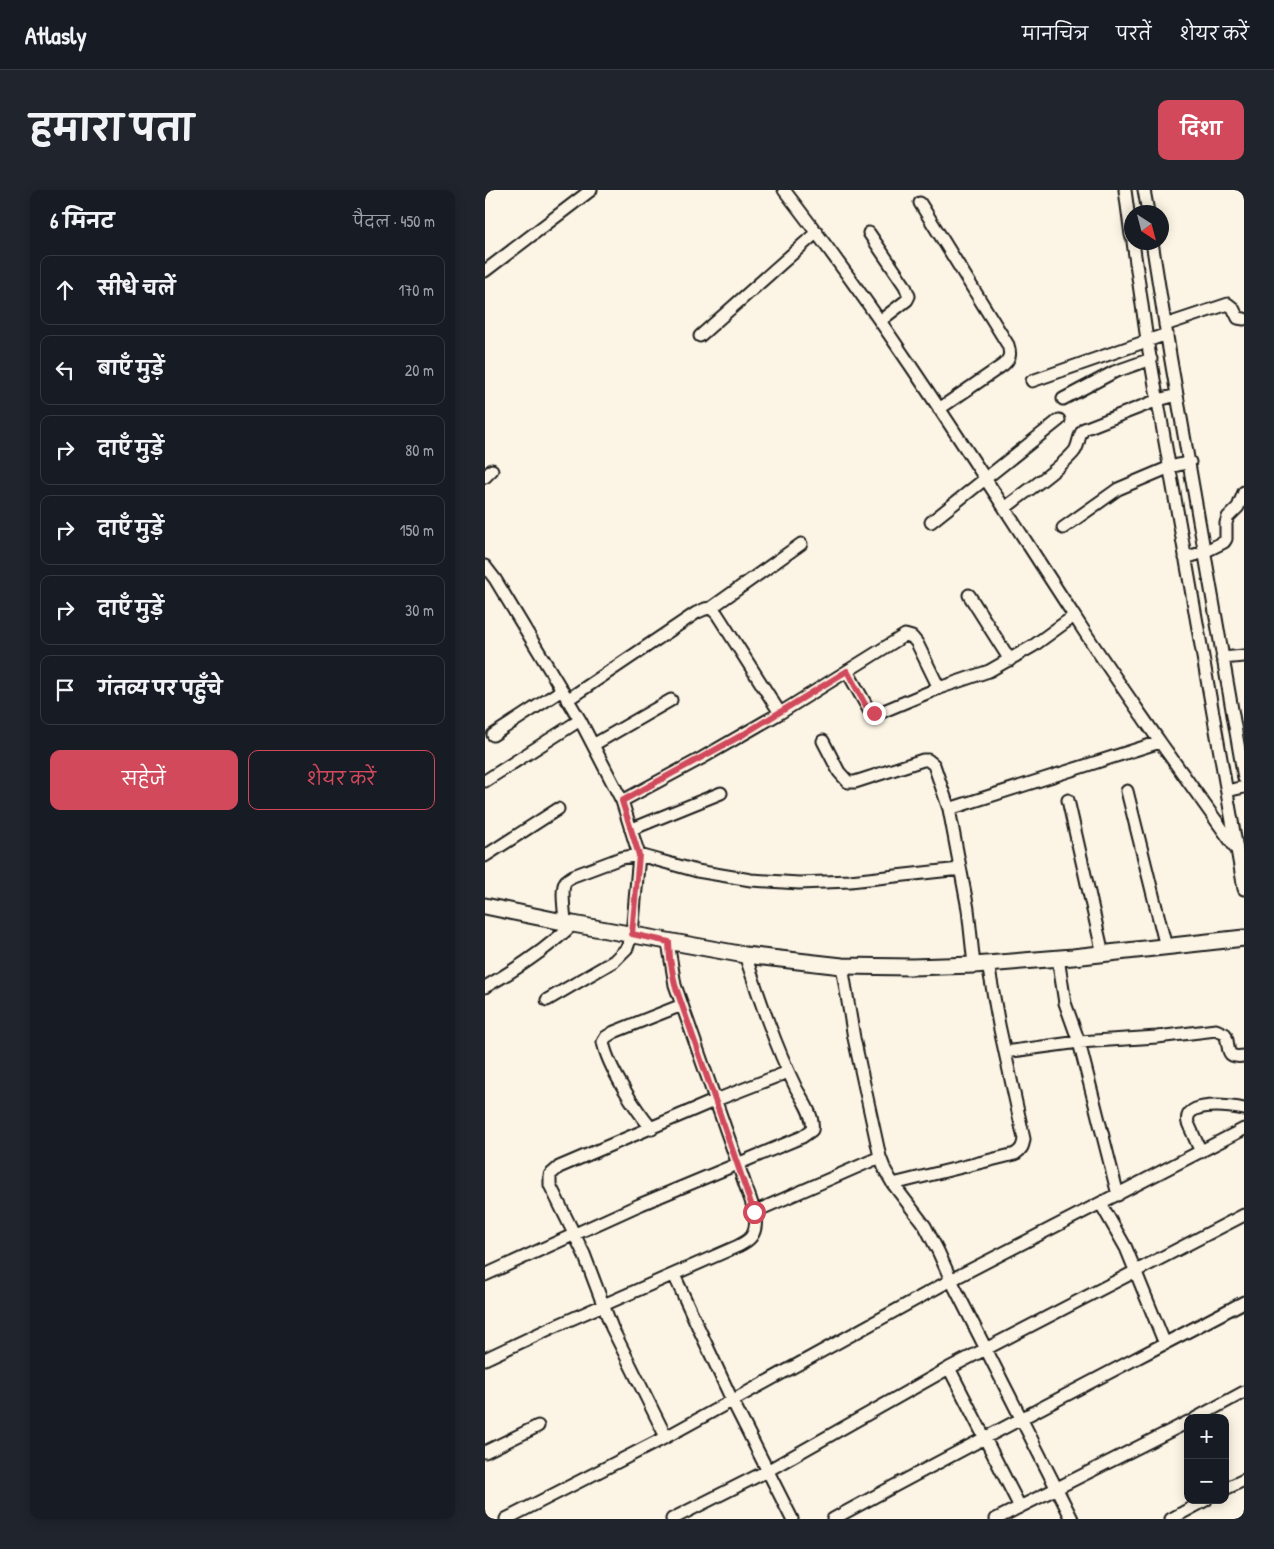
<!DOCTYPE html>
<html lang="hi">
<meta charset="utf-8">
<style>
body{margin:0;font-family:"Patrick Hand","Playpen Sans Deva",sans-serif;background:#20242c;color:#f1f3f6}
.controls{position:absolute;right:15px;bottom:15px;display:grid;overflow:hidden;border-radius:10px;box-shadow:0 2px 12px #0003}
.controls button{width:45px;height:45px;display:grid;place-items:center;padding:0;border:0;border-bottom:1px solid #363941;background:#171b24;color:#f1f3f6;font:25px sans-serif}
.compass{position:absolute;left:639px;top:15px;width:45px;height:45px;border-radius:50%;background:#171b24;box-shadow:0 2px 12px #0003;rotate:144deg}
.stop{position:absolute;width:15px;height:15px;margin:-11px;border:4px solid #d1495b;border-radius:50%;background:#fff}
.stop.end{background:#d1495b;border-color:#fff;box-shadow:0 1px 5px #0008}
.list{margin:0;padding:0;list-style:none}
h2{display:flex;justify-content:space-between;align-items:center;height:65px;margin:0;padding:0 20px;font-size:21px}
h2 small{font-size:16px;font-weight:400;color:#9ea1a6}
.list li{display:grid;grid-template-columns:32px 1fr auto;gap:15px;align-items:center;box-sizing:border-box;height:70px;margin:0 10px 10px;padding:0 10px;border:1px solid #363941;border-radius:10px}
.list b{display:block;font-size:19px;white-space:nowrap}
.list em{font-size:16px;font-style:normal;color:#9ea1a6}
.actions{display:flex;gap:10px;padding:15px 20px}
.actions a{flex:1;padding:11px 0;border:1px solid #d1495b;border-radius:10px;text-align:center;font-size:18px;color:#d1495b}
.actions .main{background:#d1495b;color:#fff}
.icon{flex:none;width:28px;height:28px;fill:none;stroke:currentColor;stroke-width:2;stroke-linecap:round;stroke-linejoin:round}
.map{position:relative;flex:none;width:759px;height:1329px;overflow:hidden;border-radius:10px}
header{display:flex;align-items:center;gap:30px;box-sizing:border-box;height:70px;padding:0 25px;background:#171b24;border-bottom:1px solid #363941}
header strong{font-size:24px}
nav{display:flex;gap:28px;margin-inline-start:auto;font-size:18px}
.intro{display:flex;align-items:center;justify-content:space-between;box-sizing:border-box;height:120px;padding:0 30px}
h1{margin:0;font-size:35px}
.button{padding:12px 22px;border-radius:10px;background:#d1495b;color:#fff;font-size:18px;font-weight:700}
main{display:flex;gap:30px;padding:0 30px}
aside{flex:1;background:#171b24;border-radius:10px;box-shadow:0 2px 12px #0003}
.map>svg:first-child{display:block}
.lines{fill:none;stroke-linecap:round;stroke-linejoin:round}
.minor-casing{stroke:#1c1c1c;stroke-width:15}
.tertiary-casing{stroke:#1c1c1c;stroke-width:19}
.minor{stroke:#fcf5e5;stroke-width:11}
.tertiary{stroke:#fcf5e5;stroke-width:15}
.route{stroke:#d1495b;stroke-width:6}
</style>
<header>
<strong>Atlasly</strong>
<nav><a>मानचित्र</a><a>परतें</a><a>शेयर करें</a></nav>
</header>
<div class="intro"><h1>हमारा पता</h1><a class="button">दिशा</a></div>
<main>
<aside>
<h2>6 मिनट<small>पैदल · 450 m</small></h2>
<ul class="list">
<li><svg class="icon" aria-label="ahead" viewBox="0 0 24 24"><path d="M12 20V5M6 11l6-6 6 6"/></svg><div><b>सीधे चलें</b></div><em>170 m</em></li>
<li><svg class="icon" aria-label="left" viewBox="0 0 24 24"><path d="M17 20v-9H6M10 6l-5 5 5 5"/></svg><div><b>बाएँ मुड़ें</b></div><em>20 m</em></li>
<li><svg class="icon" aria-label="right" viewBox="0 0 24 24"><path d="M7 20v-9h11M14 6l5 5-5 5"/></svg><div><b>दाएँ मुड़ें</b></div><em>80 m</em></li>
<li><svg class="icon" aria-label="right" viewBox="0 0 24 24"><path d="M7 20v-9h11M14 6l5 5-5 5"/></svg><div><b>दाएँ मुड़ें</b></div><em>150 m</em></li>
<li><svg class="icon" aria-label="right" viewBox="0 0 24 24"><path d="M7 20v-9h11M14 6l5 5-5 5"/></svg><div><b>दाएँ मुड़ें</b></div><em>30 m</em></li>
<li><svg class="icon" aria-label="arrive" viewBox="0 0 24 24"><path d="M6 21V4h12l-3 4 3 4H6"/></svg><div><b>गंतव्य पर पहुँचे</b></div></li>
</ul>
<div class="actions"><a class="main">सहेजें</a><a>शेयर करें</a></div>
</aside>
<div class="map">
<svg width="759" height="1329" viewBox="0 0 759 1329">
<rect width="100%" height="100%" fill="#fcf5e5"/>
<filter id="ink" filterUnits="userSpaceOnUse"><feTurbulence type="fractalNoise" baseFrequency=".02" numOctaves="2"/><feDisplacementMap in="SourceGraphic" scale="10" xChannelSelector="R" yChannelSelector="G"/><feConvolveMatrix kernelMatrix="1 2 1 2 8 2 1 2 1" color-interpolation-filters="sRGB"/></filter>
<g filter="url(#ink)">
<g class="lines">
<defs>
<path id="minor" d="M299 0C404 135 495 281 588 424 616 468 646 510 675 552
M640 0 646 45
M659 0 663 22
M435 13 523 155C526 164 525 169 518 175L454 219
M384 43 420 96 424 106 422 110 395 131
M648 52 662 150 759 699
M667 52 685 165 759 588
M0 81 106 0
M680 135 743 114 748 118 753 128 759 129
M215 146 332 42
M547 191 682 144
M578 209 629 182 666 169
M0 287 7 280
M520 318C541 301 570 283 588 263 595 256 592 246 599 239L673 210 692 205
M446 332 574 230
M578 338 633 299 685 277 705 272
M700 368 719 362 739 352 741 349V333L743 327 753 317 759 302
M0 376 10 389 95 530 137 611 154 665 147 744 142 758 129 771 62 810
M484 405 525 470
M226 418 316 354
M737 468 759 466
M362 481 384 520 389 523H394L454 498 504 481 548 456 589 426
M82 510 211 423 220 419 226 418 232 424 295 523
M8 545 77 500
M338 551 354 582 363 592H370L438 570H443L449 575 464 619 483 719 489 775
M108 555 186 510
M0 591 95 530
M642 601 681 757
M742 601 759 597
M583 610 618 764
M137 611 217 568 295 523 420 445 427 447 432 453 454 498
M464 619 675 552 750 657
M147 639 236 603
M0 666 73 619
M80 733C80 723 75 698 81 691 82 690 88 686 88 686L136 668 154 665 212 681 266 690 314 693 365 691 475 679
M573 768 580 813 594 852 633 1005
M357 776 369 848 395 967 400 980 408 994 440 1036 453 1061 466 1090 587 1329
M0 797C32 779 61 760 88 734
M520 862 594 852 672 847 731 840 740 844C746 857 738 869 759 866
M167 939C150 919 123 877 118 852L121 847 129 842 197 815
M716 962 703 933C697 910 747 916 759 919
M408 994 530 964C536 960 538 957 539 949L514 835 503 774
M616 1014 641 1058 680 1154
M269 1022 395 967
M0 1085 154 1015 317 947 327 940C330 927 317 909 311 898 290 855 275 810 260 765
M189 1085 247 1210 307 1329
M0 1169 66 1138 253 1056C257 1054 263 1051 266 1047 276 1034 267 1013 262 1000L190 795 183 752
M464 1178 535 1317
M711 1228 759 1202
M181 1247 127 1138 99 1064 65 995V985L74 977 231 910 303 882
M0 1262 53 1236
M740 1299 759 1290
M21 1329 181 1247 466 1090 759 939
M187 1329 282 1281 464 1178 759 1025
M348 1329C484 1255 622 1184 759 1112
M511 1329 703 1232
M686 1329 721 1310"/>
<path id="tertiary" d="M0 716 88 734 260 765 357 776 427 777 489 775 588 767 759 748"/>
</defs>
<!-- minor casing -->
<use href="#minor" class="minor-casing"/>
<!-- tertiary casing -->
<use href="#tertiary" class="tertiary-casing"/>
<!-- minor -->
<use href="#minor" class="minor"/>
<!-- tertiary -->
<use href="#tertiary" class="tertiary"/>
</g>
</g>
<g class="lines" filter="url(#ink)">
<!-- route -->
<path class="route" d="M269 1022 190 795 185 769 184 752 147 744 154 665 137 611 259 544 362 481 381 516 389 523"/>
</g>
</svg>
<div class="controls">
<button>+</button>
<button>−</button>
</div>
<svg class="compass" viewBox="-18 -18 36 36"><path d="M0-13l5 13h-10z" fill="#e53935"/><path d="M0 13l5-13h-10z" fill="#9ea1a6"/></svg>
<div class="stop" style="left:269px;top:1022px"></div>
<div class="stop end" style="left:389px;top:523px"></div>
</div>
</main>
